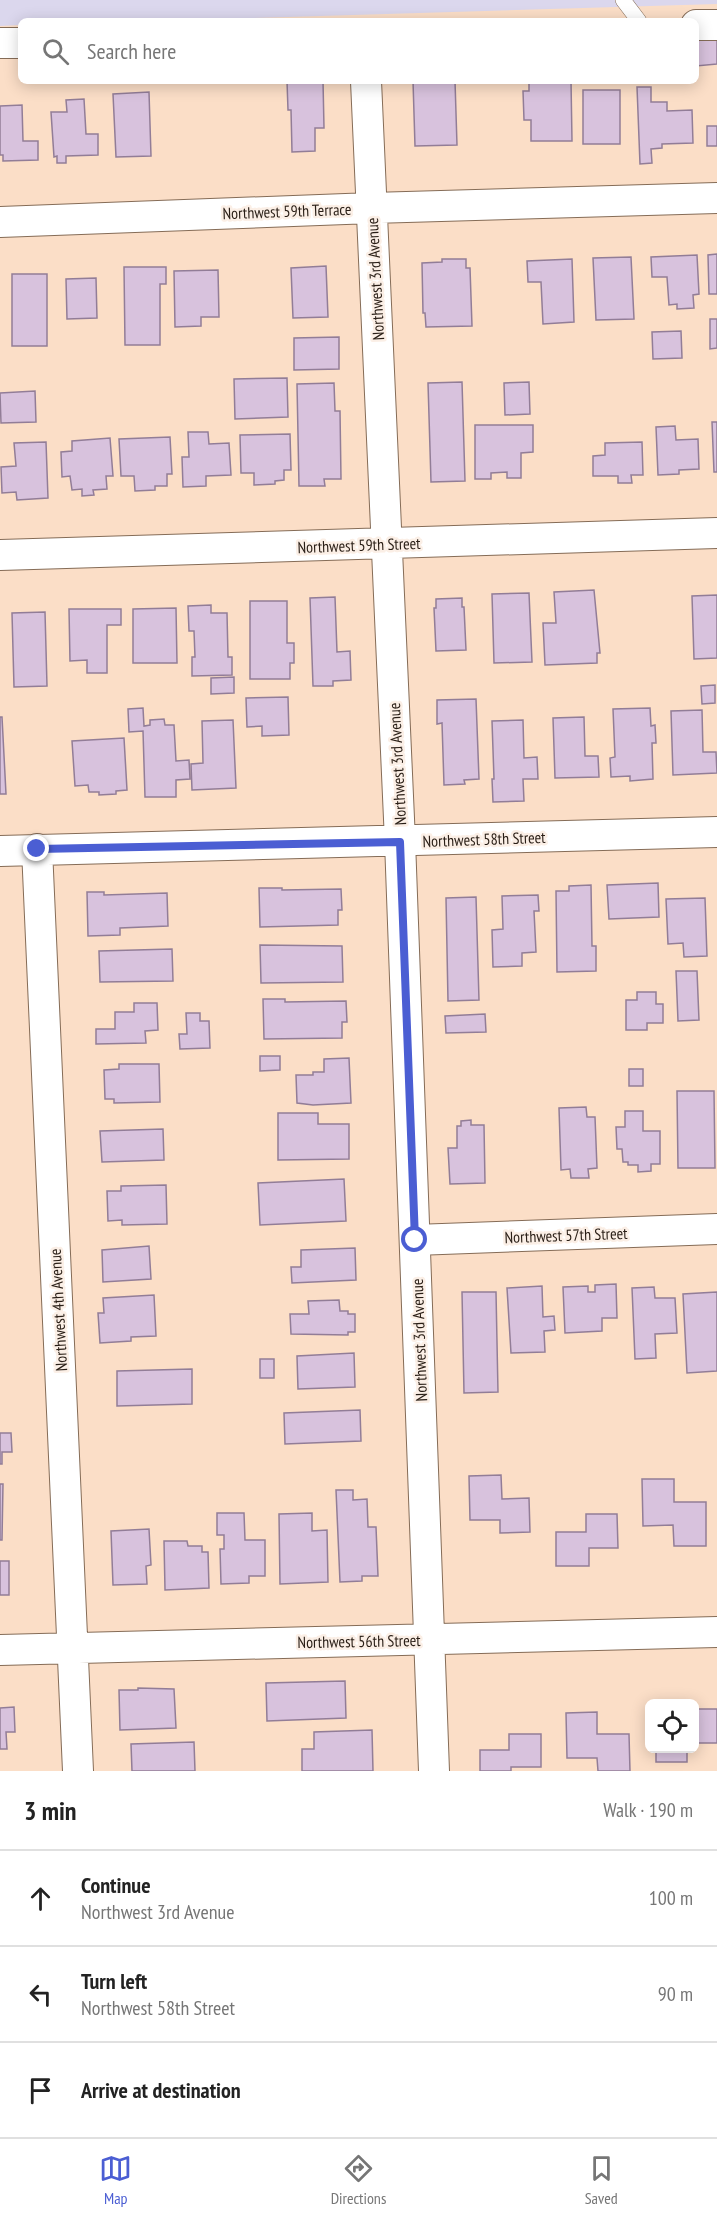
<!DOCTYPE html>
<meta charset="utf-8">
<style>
body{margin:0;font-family:"PT Sans Narrow",sans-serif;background:#f6f6f6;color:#222}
.controls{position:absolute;right:18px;bottom:18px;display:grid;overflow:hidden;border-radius:9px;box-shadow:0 3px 15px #0003}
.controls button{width:54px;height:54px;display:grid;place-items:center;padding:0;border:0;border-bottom:2px solid #e0e0e0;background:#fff;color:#222;font:30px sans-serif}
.stop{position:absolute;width:18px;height:18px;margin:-14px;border:4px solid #4b5ed3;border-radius:50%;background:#fff}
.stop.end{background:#4b5ed3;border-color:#fff;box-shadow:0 2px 6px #0008}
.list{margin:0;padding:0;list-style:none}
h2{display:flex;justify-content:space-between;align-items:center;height:78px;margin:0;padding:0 24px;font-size:26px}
h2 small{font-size:20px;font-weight:400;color:#767676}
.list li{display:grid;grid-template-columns:39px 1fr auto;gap:18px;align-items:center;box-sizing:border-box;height:96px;padding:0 24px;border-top:2px solid #e0e0e0}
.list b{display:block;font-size:22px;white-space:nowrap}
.list p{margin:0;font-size:20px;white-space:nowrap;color:#767676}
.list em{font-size:20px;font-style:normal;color:#767676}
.icon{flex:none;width:33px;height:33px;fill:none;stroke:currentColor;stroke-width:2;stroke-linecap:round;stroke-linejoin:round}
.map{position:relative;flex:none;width:717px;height:1771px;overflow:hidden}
.search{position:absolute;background:#fff;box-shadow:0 3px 15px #0003;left:18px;right:18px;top:18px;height:66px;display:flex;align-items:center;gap:15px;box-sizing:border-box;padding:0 21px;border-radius:9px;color:#767676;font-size:22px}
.sheet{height:366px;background:#fff}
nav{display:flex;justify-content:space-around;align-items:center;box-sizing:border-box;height:84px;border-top:2px solid #e0e0e0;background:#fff;font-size:16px;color:#767676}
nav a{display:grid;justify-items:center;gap:3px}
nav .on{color:#4b5ed3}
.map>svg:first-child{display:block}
.education{fill:#dbd7ed}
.building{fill:#d8c2dd;stroke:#927d97;stroke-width:1.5}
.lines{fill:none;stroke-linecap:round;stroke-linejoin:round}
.lane-casing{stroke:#856c57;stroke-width:16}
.street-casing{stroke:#856c57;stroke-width:32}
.lane{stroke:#fff;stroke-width:15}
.street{stroke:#fff;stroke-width:30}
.route{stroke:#4b5ed3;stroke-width:8}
.labels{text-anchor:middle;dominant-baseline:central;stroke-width:5;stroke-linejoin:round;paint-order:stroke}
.street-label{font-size:16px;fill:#291e16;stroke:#fbefe6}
</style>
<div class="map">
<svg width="717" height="1771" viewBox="0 0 717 1771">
<rect width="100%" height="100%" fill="#fbdec7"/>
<!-- education -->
<path class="education" d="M0 0H717V4L158 21H21V25L0 26Z"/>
<!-- building -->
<path class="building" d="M696 40H717V64L696 66Z
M287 81H323L324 128H315V151L292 152 291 110H288Z
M413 81H455L457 145 415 146Z
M529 81H571L572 141H531V120H524L523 91H529Z
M637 87H651V102H667V111L692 110 693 143 662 144V148L651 149 652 163 640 164Z
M583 90H620V144H583Z
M149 92 151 156 116 157 113 94Z
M84 99 86 134H98V155L66 156V163H57V156L54 157 51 112H67L66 100Z
M22 105 23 141H38V160L3 161V155H0V106Z
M707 126H717V146H707Z
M717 254V294H709L708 255Z
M697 255 699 294 693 295 694 308 677 309V304L669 305 667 277H652L651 257Z
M631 257 634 319 596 320 593 258Z
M442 259H466V268H470L472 326 426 327 425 313H423L422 263 442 262Z
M572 259 574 322 543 324 541 282H528L527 261Z
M326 266 328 317 293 318 291 268Z
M124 267H166V284H160V345H125Z
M218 270 219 317H201V326L175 327 174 271Z
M12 274H47V346H12Z
M96 278 97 318 67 319 66 279Z
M710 319H717V348L710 349Z
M681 331 682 358 653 359 652 332Z
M339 337V369L294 370V338Z
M287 378 288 417 235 419 234 379Z
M462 382 465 481 431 482 428 383Z
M529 382 530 414 505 415 504 383Z
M334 383 335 411H340L341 479H324L325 486H299L297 384Z
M35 391 36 422 1 423 0 393Z
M712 422H717V472H714Z
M475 425H533V452L521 453V478H507V472L491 473V479H475Z
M675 426 676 440 698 439 699 469 679 470V474L658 475 656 427Z
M188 432H208L209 444 229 443 231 475 206 476V486L183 487 182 457H189Z
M290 434 291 470H284V480L275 481V484L254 485V473H241L240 435Z
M170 437 172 474H167V486H155V490L135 491 134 476H121L119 439Z
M110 438 113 476H106L107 489 93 490 94 495 82 496V489L72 490 70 476 62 477 61 452 72 451V441Z
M46 442 48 498 17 500 16 492 2 493 1 467 16 466 14 443Z
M642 442 643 475H631L632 483H618V476H593V456L605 455V443Z
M594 590 600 653H597V663L545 665 543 623H556L554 592Z
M529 593 532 662 494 663 492 594Z
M717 595V658L694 659 692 596Z
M335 597 337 652 350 651 351 680 333 681V686H313L310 598Z
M462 598V607H464L466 650 436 651 434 608H436V599Z
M250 601H287V643H294V663H290V679H250Z
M211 605V613H227L228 657H232V675L192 676V657H195L194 631H189L188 606Z
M176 608 177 663H133V609Z
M69 609H121V625H107V673H87V660L70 661Z
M45 612 47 686 14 687 12 613Z
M234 677V693L211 694V678Z
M715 685V703L702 704 701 686Z
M288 697 289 735 262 736V726L247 727 246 698Z
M476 699 479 779 464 780 465 784 444 785 442 723 437 724V700Z
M143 708 144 726 150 725V720L164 719 165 725H174L176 761 189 760 190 779 176 780V797H145L143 731 129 732 128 709Z
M650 708 651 726 655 725 656 743H652L653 779 630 781V776L611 777 610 758 615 757 613 709Z
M702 710 703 752H716L717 773 673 775 671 711Z
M0 717H2L6 794H0Z
M584 717 585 756H598L599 777 555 778 553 718Z
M233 720 236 788 192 790 191 764 203 763 202 721Z
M523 720 524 758 537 757 538 779H523L524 801 493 802 492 779H494L492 721Z
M124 738 127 790 116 791V794L99 795V792H89L88 785 75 786 72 741Z
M658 883 659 917 609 919 607 885Z
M591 885 592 946H596V971L557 972 556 891H569V886Z
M259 888H282V890L341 889 342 910H338V925L260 927Z
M87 892H104V895L167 893 168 926 120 928V935L88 936Z
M538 895 539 911H534L536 952 522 953V966L493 967 492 930 503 929 502 896Z
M476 897 479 1000 448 1001 446 898Z
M705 898 707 956 684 957 683 943 668 944 666 899Z
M260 945 342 946 343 982 261 983Z
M172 949 173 981 100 982 99 951Z
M676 971H697L699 1020 678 1021Z
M637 992H656V1004H663V1023H647V1030H626V1000H637Z
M263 999H285V1002L346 1001 347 1022H342V1038L264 1039Z
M134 1003H157L158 1030 145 1031 146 1043 96 1044V1029H115V1012H134Z
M186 1013H200V1021H209L210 1048 180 1049 179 1034H187Z
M485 1014 486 1032 446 1033 445 1016Z
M260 1056H280V1070L260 1071Z
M349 1058 351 1103 313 1105 297 1103 296 1075H313V1072H324V1059Z
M119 1064H159L160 1102 114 1103V1099H105L104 1070 119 1069Z
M629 1069H643V1086H629Z
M677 1091H714L715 1168H678Z
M586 1107 587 1117H595L597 1168 588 1169 589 1178H571L570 1169 561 1170 559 1108Z
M625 1111H643V1131H660V1164H651V1171L638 1172V1165H628V1162H623L622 1149H617L616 1127H625Z
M278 1113H318V1124H349V1159L278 1160Z
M471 1120V1125H484L485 1183 450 1184 448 1148H457V1126H461V1121Z
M163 1129 164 1160 102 1162 100 1131Z
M344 1179 346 1221 260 1225 258 1183Z
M166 1185 167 1224 122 1225V1220L108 1221 107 1191H121V1186Z
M149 1246 151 1279 103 1282 102 1250Z
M355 1248 356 1280 292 1283 291 1267H301V1250Z
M616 1284 617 1318H602V1331L565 1333 563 1287 588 1286V1292H595V1285Z
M542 1286 543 1317 554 1316 555 1330 544 1331 545 1352 511 1353 507 1288Z
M654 1287 655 1298H675L677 1333 655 1334 656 1358 635 1359 632 1288Z
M462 1292H496L498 1392 464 1393Z
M717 1292V1371L687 1373 683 1294Z
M154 1295 156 1336 131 1337V1341L100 1343 98 1313H104L103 1298Z
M339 1300 340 1311H348V1314H355V1332H348V1335L291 1334 290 1314H309L308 1301Z
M354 1353 355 1387 298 1389 297 1356Z
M260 1359H274V1378H260Z
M192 1369V1404L117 1406V1371Z
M360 1410 361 1441 285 1444 284 1413Z
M0 1433H11L12 1452H2V1464H0Z
M501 1475 502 1499 529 1498 530 1532 500 1533V1520H470L469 1476Z
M642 1479H674V1502H706V1546H674L673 1525 643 1526Z
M0 1484H3L2 1540H0Z
M336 1490H353V1500L367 1499 368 1527H376L378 1576H362V1581L340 1582Z
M217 1513H244L245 1540H265V1576H249V1583L221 1584 220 1549H224V1535H217Z
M312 1513V1531L327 1530 328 1582 280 1584 279 1514Z
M586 1514H617L618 1548H589V1566H556V1532H586Z
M149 1529 151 1565 146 1566 147 1584 113 1585 111 1531Z
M164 1541H187L188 1546H202V1552H208L209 1588 165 1590Z
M0 1561H9V1595H0Z
M345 1681 346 1718 267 1721 266 1683Z
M138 1688 174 1689 176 1728 120 1730 119 1690H138Z
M14 1707 15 1732H6L7 1749H0V1708Z
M694 1709H717V1743H694Z
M597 1712V1734H629L630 1771H598L597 1758H567L566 1713Z
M372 1730 373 1771H302V1749H314V1732Z
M509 1734H541V1767H511V1771H480V1750H509Z
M194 1742 195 1771H132L131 1744Z
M656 1748H687V1762H656Z"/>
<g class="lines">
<defs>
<path id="lane" d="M623 0 639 21"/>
<path id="street" d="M696 25H717
M0 43H21
M366 81 400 841 434 1771
M0 222 372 208 717 198
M0 555 717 533
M37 849 78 1771
M0 851 717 832
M415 1240 717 1229
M0 1650 717 1632"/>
</defs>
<!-- lane casing -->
<use href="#lane" class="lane-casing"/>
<!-- street casing -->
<use href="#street" class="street-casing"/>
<!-- lane -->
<use href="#lane" class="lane"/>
<!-- street -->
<use href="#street" class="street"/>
</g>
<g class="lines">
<!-- route -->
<path class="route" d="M37 849 400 842 415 1240"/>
</g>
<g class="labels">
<!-- street labels -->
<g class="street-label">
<text transform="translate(287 211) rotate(-2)">Northwest 59th Terrace</text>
<text transform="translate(375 279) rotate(-93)">Northwest 3rd Avenue</text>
<text transform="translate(359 545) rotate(-2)">Northwest 59th Street</text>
<text transform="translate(397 764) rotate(-93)">Northwest 3rd Avenue</text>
<text transform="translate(484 839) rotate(-2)">Northwest 58th Street</text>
<text transform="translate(566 1235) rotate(-2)">Northwest 57th Street</text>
<text transform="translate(58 1310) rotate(-93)">Northwest 4th Avenue</text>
<text transform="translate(419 1340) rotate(-92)">Northwest 3rd Avenue</text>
<text transform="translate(359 1641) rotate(-1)">Northwest 56th Street</text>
</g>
</g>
</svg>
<div class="controls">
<button><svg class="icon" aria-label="locate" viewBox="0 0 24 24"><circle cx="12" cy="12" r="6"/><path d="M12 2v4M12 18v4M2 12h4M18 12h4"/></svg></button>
</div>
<div class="stop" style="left:415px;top:1240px"></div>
<div class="stop end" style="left:37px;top:849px"></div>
<div class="search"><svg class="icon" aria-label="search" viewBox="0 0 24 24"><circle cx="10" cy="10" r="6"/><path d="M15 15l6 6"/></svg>Search here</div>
</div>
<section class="sheet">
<h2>3 min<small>Walk · 190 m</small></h2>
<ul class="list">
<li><svg class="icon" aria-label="ahead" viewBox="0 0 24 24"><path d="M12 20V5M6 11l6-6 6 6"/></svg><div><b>Continue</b><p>Northwest 3rd Avenue</p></div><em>100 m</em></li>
<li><svg class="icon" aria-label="left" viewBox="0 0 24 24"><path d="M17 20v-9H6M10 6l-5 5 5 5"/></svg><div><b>Turn left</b><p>Northwest 58th Street</p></div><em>90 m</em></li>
<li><svg class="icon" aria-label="arrive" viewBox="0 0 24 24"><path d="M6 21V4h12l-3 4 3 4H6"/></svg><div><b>Arrive at destination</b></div></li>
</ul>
</section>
<nav>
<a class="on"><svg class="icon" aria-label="map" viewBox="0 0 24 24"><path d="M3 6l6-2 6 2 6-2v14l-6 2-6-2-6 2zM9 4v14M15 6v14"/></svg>Map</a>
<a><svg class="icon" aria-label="directions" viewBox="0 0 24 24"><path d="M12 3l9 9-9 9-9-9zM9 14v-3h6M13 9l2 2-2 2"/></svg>Directions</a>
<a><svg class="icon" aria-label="saved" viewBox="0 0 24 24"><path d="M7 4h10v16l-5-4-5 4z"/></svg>Saved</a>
</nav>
